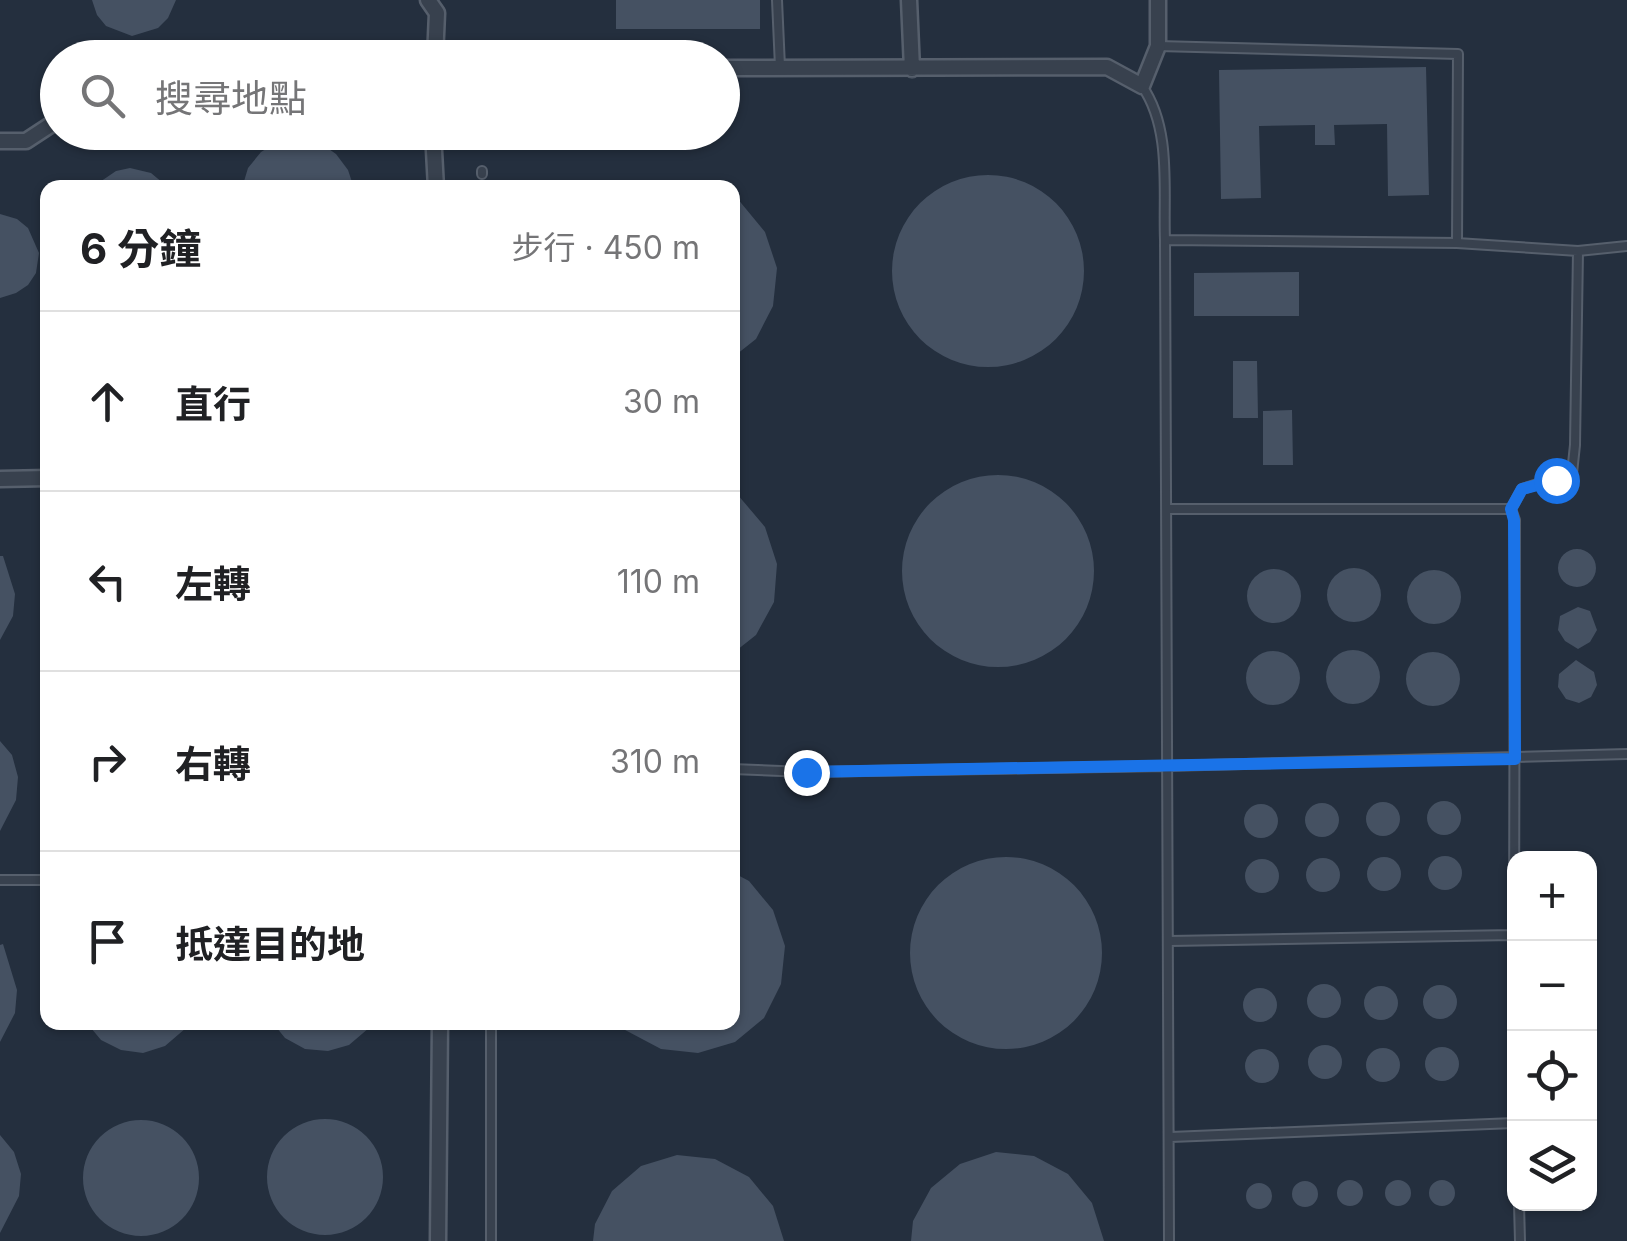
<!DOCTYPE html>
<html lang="zh-TW">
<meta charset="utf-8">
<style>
body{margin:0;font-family:Inter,"Noto Sans TC",sans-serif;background:#f2f2f2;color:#202124}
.controls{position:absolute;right:30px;bottom:30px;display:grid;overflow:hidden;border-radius:20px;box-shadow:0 2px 8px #0004}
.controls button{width:90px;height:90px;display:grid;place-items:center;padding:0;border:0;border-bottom:2px solid #e0e0e0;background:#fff;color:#202124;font:50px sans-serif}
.stop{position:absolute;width:30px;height:30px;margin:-22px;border:8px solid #1a73e8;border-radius:50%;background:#fff}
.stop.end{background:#1a73e8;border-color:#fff;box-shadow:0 2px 10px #0008}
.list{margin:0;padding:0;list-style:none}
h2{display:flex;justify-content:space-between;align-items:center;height:130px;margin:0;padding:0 40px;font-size:42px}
h2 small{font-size:32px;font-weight:400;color:#757577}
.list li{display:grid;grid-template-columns:65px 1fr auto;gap:30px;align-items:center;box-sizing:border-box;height:180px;padding:0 40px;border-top:2px solid #e0e0e0}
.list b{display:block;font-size:38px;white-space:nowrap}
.list em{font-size:32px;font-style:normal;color:#757577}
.icon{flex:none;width:55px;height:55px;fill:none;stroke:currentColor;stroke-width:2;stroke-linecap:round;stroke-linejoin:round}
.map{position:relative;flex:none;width:1627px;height:1241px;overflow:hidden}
.search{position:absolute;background:#fff;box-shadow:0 2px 8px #0004;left:40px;top:40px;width:700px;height:110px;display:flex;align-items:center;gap:25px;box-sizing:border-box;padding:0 35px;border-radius:55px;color:#757577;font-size:38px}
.panel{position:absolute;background:#fff;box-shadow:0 2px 8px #0004;left:40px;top:180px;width:700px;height:850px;border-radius:20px}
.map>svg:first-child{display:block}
.building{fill:#455162}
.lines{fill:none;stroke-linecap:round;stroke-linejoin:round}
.lane-casing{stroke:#565f6c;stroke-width:12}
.street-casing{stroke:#565f6c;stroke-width:19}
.lane{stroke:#38414e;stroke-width:8}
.street{stroke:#38414e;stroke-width:14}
.route{stroke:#1a73e8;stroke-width:12}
</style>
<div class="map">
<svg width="1627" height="1241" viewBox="0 0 1627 1241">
<rect width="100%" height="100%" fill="#242f3e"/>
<!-- building -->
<path class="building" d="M92 0H176L168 18 158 28 132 36 106 26 97 15Z
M616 0H760V29H616Z
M1426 67 1429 195 1388 196 1387 124 1334 125 1335 145H1315V125L1259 126 1261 198 1221 199 1219 70Z
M299 138 319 142 336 154 348 170 354 188H242L248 168 261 152 279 141Z
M130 168 151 173 169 188H91L116 171Z
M892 271a96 96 0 1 1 192 0a96 96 0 1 1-192 0Z
M732 192 765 232 777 268 773 306 756 339 732 358Z
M0 214 17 219 28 228 39 253 36 273 28 285 16 293 0 298Z
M1299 272V316H1194V273Z
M1233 361H1257L1258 418H1233Z
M1292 410 1293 465H1263V411Z
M902 571a96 96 0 1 1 192 0a96 96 0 1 1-192 0Z
M732 488 765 527 777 564 774 602 756 635 732 654Z
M1558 568a19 19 0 1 1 38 0a19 19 0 1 1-38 0Z
M0 556H3L15 594 13 616 0 640Z
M1327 595a27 27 0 1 1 54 0a27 27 0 1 1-54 0Z
M1247 596a27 27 0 1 1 54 0a27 27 0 1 1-54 0Z
M1407 597a27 27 0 1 1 54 0a27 27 0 1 1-54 0Z
M1578 607 1590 611 1597 630 1590 642 1578 649 1565 641 1558 630 1560 616Z
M1326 677a27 27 0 1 1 54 0a27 27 0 1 1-54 0Z
M1246 678a27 27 0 1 1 54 0a27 27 0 1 1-54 0Z
M1406 679a27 27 0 1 1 54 0a27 27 0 1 1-54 0Z
M1576 660 1594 672 1597 685 1591 697 1579 703 1566 699 1558 687 1559 674Z
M0 741 12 755 18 777 16 800 0 831Z
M1427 818a17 17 0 1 1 34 0a17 17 0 1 1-34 0Z
M1366 819a17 17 0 1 1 34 0a17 17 0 1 1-34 0Z
M1305 820a17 17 0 1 1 34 0a17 17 0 1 1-34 0Z
M1244 821a17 17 0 1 1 34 0a17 17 0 1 1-34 0Z
M1428 873a17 17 0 1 1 34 0a17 17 0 1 1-34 0Z
M910 953a96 96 0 1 1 192 0a96 96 0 1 1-192 0Z
M1367 874a17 17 0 1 1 34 0a17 17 0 1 1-34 0Z
M1306 875a17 17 0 1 1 34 0a17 17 0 1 1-34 0Z
M1245 876a17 17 0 1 1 34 0a17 17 0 1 1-34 0Z
M732 872 749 881 773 910 785 946 781 984 764 1018 735 1042 698 1053 661 1049 610 1022H732Z
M3 944 17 990 15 1013 0 1042V945Z
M1307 1001a17 17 0 1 1 34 0a17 17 0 1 1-34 0Z
M1423 1002a17 17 0 1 1 34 0a17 17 0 1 1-34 0Z
M1364 1003a17 17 0 1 1 34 0a17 17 0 1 1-34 0Z
M1243 1005a17 17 0 1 1 34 0a17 17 0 1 1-34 0Z
M86 1022H193L165 1046 143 1053 121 1050 101 1040Z
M272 1022H376L349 1045 328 1051 305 1049 285 1038Z
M1308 1062a17 17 0 1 1 34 0a17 17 0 1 1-34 0Z
M1425 1064a17 17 0 1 1 34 0a17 17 0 1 1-34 0Z
M1366 1065a17 17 0 1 1 34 0a17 17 0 1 1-34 0Z
M1245 1066a17 17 0 1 1 34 0a17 17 0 1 1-34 0Z
M267 1177a58 58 0 1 1 116 0a58 58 0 1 1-116 0Z
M83 1178a58 58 0 1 1 116 0a58 58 0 1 1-116 0Z
M0 1135 14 1152 21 1174 19 1196 0 1233Z
M996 1152 1034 1156 1068 1174 1092 1203 1104 1241H911L913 1221 931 1188 960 1164Z
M677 1155 715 1159 749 1177 773 1206 784 1241H593L595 1224 612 1191 641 1166Z
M1337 1193a13 13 0 1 1 26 0a13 13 0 1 1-26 0Z
M1385 1193a13 13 0 1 1 26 0a13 13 0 1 1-26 0Z
M1429 1193a13 13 0 1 1 26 0a13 13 0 1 1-26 0Z
M1292 1194a13 13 0 1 1 26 0a13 13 0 1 1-26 0Z
M1246 1196a13 13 0 1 1 26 0a13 13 0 1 1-26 0Z"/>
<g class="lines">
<defs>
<path id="lane" d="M777 0 780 67
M1158 46 1458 54 1457 243
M1142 86C1172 129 1163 190 1165 240L1169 1241
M482 171V174
M1165 240 1457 243 1578 251 1627 246
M1167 509H1511
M732 769 806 772 1167 766 1627 754
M0 880H48
M1514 940 1515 520 1511 509 1522 489 1572 473 1575 445 1578 251
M1170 941 1513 935
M1171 1137 1514 1123
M1519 1204 1520 1241
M491 1241V1022"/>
<path id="street" d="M428 0 437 13 435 58
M909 0 912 69
M722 68 1107 67 1142 86 1158 46V0
M433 132 436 188
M0 141H26L58 120
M0 479 48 478
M438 1241 440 1022"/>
</defs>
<!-- lane casing -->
<use href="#lane" class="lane-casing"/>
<!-- street casing -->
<use href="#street" class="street-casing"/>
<!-- lane -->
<use href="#lane" class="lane"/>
<!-- street -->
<use href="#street" class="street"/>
</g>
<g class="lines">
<!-- route -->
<path class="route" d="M806 772 1515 759 1514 520 1511 509 1522 489 1556 480"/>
</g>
</svg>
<div class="controls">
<button>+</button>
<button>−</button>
<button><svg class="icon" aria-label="locate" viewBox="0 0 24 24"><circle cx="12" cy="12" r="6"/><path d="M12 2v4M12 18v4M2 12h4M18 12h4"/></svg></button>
<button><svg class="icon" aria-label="layers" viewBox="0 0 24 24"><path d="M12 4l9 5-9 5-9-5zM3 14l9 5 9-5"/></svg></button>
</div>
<div class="stop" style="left:1556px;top:480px"></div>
<div class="stop end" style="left:806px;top:772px"></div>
<div class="search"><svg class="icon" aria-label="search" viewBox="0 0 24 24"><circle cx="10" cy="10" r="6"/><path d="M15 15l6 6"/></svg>搜尋地點</div>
<section class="panel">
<h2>6 分鐘<small>步行 · 450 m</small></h2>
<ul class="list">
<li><svg class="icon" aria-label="ahead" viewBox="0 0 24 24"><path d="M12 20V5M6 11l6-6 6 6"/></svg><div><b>直行</b></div><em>30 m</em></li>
<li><svg class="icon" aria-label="left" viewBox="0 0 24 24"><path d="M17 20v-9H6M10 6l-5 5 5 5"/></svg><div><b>左轉</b></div><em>110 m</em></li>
<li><svg class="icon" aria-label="right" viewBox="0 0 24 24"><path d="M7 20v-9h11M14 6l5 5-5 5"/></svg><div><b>右轉</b></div><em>310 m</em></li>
<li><svg class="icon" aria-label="arrive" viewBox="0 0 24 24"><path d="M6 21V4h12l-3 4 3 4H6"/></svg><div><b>抵達目的地</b></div></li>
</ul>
</section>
</div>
